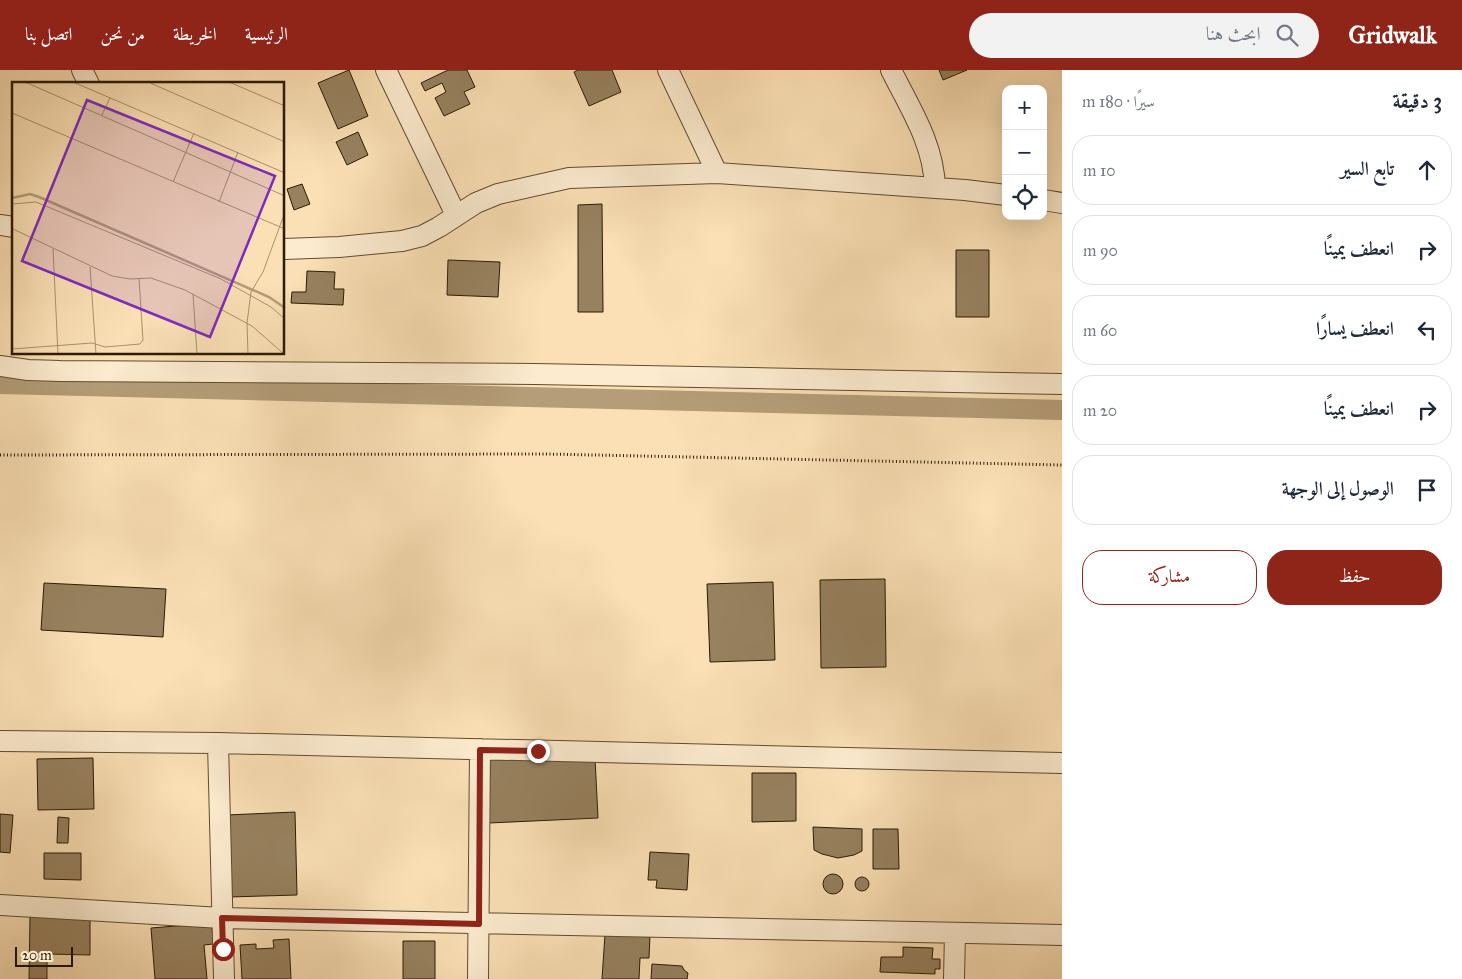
<!DOCTYPE html>
<html lang="ar">
<meta charset="utf-8">
<style>
body{margin:0;font-family:"IM FELL Great Primer",Amiri,serif;background:#f2f2f3;color:#1f2937;direction:rtl}
.controls{position:absolute;right:15px;top:15px;display:grid;overflow:hidden;border-radius:10px;box-shadow:0 5px 20px #0002}
.controls button{width:45px;height:45px;display:grid;place-items:center;padding:0;border:0;border-bottom:1px solid #e0e1e3;background:#fff;color:#1f2937;font:25px sans-serif}
.scale{position:absolute;left:15px;bottom:12px;width:58px;box-sizing:border-box;padding-left:5px;border:2px solid #2b1a02;border-top:0;font-size:14px;line-height:18px;white-space:nowrap;color:#2b1a02;-webkit-text-stroke:4px #fcebcf;paint-order:stroke}
.stop{position:absolute;width:15px;height:15px;margin:-11px;border:4px solid #8f2418;border-radius:50%;background:#fff}
.stop.end{background:#8f2418;border-color:#fff;box-shadow:0 1px 5px #0008}
.list{margin:0;padding:0;list-style:none}
h2{display:flex;justify-content:space-between;align-items:center;height:65px;margin:0;padding:0 20px;font-size:21px}
h2 small{font-size:16px;font-weight:400;color:#747a83}
.list li{display:grid;grid-template-columns:32px 1fr auto;gap:15px;align-items:center;box-sizing:border-box;height:70px;margin:0 10px 10px;padding:0 10px;border:1px solid #e0e1e3;border-radius:20px}
.list b{display:block;font-size:19px;white-space:nowrap}
.list em{font-size:16px;font-style:normal;color:#747a83}
.actions{display:flex;gap:10px;padding:15px 20px}
.actions a{flex:1;padding:11px 0;border:1px solid #8f2418;border-radius:20px;text-align:center;font-size:18px;color:#8f2418}
.actions .main{background:#8f2418;color:#fff}
.icon{flex:none;width:28px;height:28px;fill:none;stroke:currentColor;stroke-width:2;stroke-linecap:round;stroke-linejoin:round}
.map{position:relative;flex:none;width:1062px;height:909px;overflow:hidden;direction:ltr}
header{display:flex;align-items:center;gap:30px;box-sizing:border-box;height:70px;padding:0 25px;background:#8f2418;color:#fff}
header strong{font-size:24px}
nav{display:flex;gap:28px;margin-inline-start:auto;font-size:18px}
.search{width:350px;height:45px;background:#f2f2f3;display:flex;align-items:center;gap:12px;box-sizing:border-box;padding:0 18px;border-radius:28px;color:#747a83;font-size:19px}
main{display:flex}
aside{flex:1;background:#fff}
.map>svg:first-child{display:block}
.lines{fill:none;stroke-linecap:round;stroke-linejoin:round}
.canal{stroke:#b49d78;stroke-width:20}
.building{fill:#97815f;stroke:#2b1a02}
.minor-casing{stroke:#5f4c2f;stroke-width:22}
.path{stroke:#2b1a02;stroke-width:3;stroke-dasharray:1 2.5;stroke-linecap:butt}
.minor{stroke:#fcebcf;stroke-width:20}
.route{stroke:#8f2418;stroke-width:6}
.inset-river{fill:none;stroke:#b49d78;stroke-width:2.5}
.inset-road{fill:none;stroke:#a8916d;stroke-width:1}
.view{fill:#7b2cbf;fill-opacity:0.15;stroke:#7b2cbf;stroke-width:2.5}
.inset-edge{fill:none;stroke:#2b1a02;stroke-width:2.5}
</style>
<header>
<strong>Gridwalk</strong>
<div class="search"><svg class="icon" aria-label="search" viewBox="0 0 24 24"><circle cx="10" cy="10" r="6"/><path d="M15 15l6 6"/></svg>ابحث هنا</div>
<nav><a>الرئيسية</a><a>الخريطة</a><a>من نحن</a><a>اتصل بنا</a></nav>
</header>
<main>
<aside>
<h2>3 دقيقة<small>سيرًا · 180 m</small></h2>
<ul class="list">
<li><svg class="icon" aria-label="ahead" viewBox="0 0 24 24"><path d="M12 20V5M6 11l6-6 6 6"/></svg><div><b>تابع السير</b></div><em>10 m</em></li>
<li><svg class="icon" aria-label="right" viewBox="0 0 24 24"><path d="M7 20v-9h11M14 6l5 5-5 5"/></svg><div><b>انعطف يمينًا</b></div><em>90 m</em></li>
<li><svg class="icon" aria-label="left" viewBox="0 0 24 24"><path d="M17 20v-9H6M10 6l-5 5 5 5"/></svg><div><b>انعطف يسارًا</b></div><em>60 m</em></li>
<li><svg class="icon" aria-label="right" viewBox="0 0 24 24"><path d="M7 20v-9h11M14 6l5 5-5 5"/></svg><div><b>انعطف يمينًا</b></div><em>20 m</em></li>
<li><svg class="icon" aria-label="arrive" viewBox="0 0 24 24"><path d="M6 21V4h12l-3 4 3 4H6"/></svg><div><b>الوصول إلى الوجهة</b></div></li>
</ul>
<div class="actions"><a class="main">حفظ</a><a>مشاركة</a></div>
</aside>
<div class="map">
<svg width="1062" height="909" viewBox="0 0 1062 909">
<rect width="100%" height="100%" fill="#fbe0b5"/>
<filter id="stains"><feTurbulence type="fractalNoise" baseFrequency=".004" numOctaves="4"/><feColorMatrix values="0 0 0 0 .2 0 0 0 0 .09 0 0 0 0 .02 0 0 0 .5 -.17"/></filter>
<radialGradient id="worn" r=".72"><stop offset=".6" stop-color="#630" stop-opacity="0"/><stop offset="1" stop-color="#630" stop-opacity=".3"/></radialGradient>
<g class="lines">
<!-- canal -->
<path class="canal" d="M0 314 1062 340"/>
</g>
<!-- building -->
<path class="building" d="M349 0 368 46 338 59 318 13Z
M448 0H467L475 17 464 22 470 34 444 46 435 28 446 22 442 13 425 21 421 13Z
M578 0H612L621 22 589 36 574 2Z
M939 0H967L943 10Z
M358 62 368 85 347 95 336 72Z
M302 114 310 134 294 140 287 119Z
M602 134 603 242H578V135Z
M956 180H989V247H956Z
M448 190 500 192 498 227 447 225Z
M307 201 335 202 334 219H344L343 235 291 233 292 222H306Z
M885 509 886 597 821 598 820 510Z
M773 512 775 590 710 592 707 514Z
M44 513 166 519 163 567 41 560Z
M486 687 595 688 598 748 489 753Z
M93 688 94 739 38 740 37 689Z
M752 703H796V751L752 752Z
M295 742 297 825 229 827 227 745Z
M0 744 13 745 10 783 0 782Z
M58 747 69 748 68 773H57Z
M813 757 862 759V781L854 785 838 788 822 784 814 780Z
M873 759H898L899 799H873Z
M650 782 689 784 687 820 656 818 657 810H648Z
M44 783H81V810L44 809Z
M823 814a10 10 0 1 1 20 0a10 10 0 1 1-20 0Z
M855 814a7 7 0 1 1 14 0a7 7 0 1 1-14 0Z
M30 846 90 847V885L47 884V909H29Z
M212 853 213 874 204 875 207 909H155L151 858Z
M605 864 650 865 649 888H640L639 909H602Z
M289 869 291 909H242L240 875 256 874V879L274 878 273 870Z
M403 871H435V909H403Z
M903 877 933 878 932 889H940V899H935V904L880 902 881 887H903Z
M652 894 682 896 684 900 688 903 687 909H651Z"/>
<g class="lines">
<defs>
<path id="minor" d="M82 0 89 14
M386 0 456 145
M668 0 717 103
M891 0C910 38 934 74 935 118
M1043 130 1062 133
M0 155 14 157
M284 179 339 177 402 171 422 166 439 157 476 133 498 124 569 108 717 103 965 120 1006 125
M0 296 28 300 60 301 535 304 1062 314
M0 671 218 673 1062 693
M218 673 224 909
M0 835 222 848 1062 865
M478 909 480 679
M954 909 955 863"/>
</defs>
<!-- minor casing -->
<use href="#minor" class="minor-casing"/>
<!-- path -->
<path class="path" d="M0 385 547 384 1062 395"/>
<!-- minor -->
<use href="#minor" class="minor"/>
</g>
<g class="lines">
<!-- route -->
<path class="route" d="M223 879 222 848 479 854 480 680 538 681"/>
</g>
<!-- overview -->
<g transform="translate(12 12)">
<rect width="272" height="272" fill="#fbe0b5"/>
<path class="inset-river" d="M0 116 18 112 27 115 257 215 273 226"/>
<path class="inset-road" d="M13 0 273 114M61 0 273 91M136 0 273 60M217 0 273 24M0 31 273 147M90 33 98 16M161 100 182 51M207 120 226 70M0 122 24 120 209 197 259 225 273 237M1 147 100 194 118 197 139 196 173 208 240 244 272 272M41 167 46 272M78 185 84 272M181 212 185 272M0 267 80 261 93 265 128 262 131 258 127 196M236 272 235 241 239 210 251 190 273 130"/>
<path class="view" d="M75 18 263 94 198 255 10 179Z"/>
<rect width="272" height="272" class="inset-edge"/>
</g>
<rect width="100%" height="100%" filter="url(#stains)"/>
<rect width="100%" height="100%" fill="url(#worn)"/>
</svg>
<div class="controls">
<button>+</button>
<button>−</button>
<button><svg class="icon" aria-label="locate" viewBox="0 0 24 24"><circle cx="12" cy="12" r="6"/><path d="M12 2v4M12 18v4M2 12h4M18 12h4"/></svg></button>
</div>
<div class="scale">20 m</div>
<div class="stop" style="left:223px;top:879px"></div>
<div class="stop end" style="left:538px;top:681px"></div>
</div>
</main>
